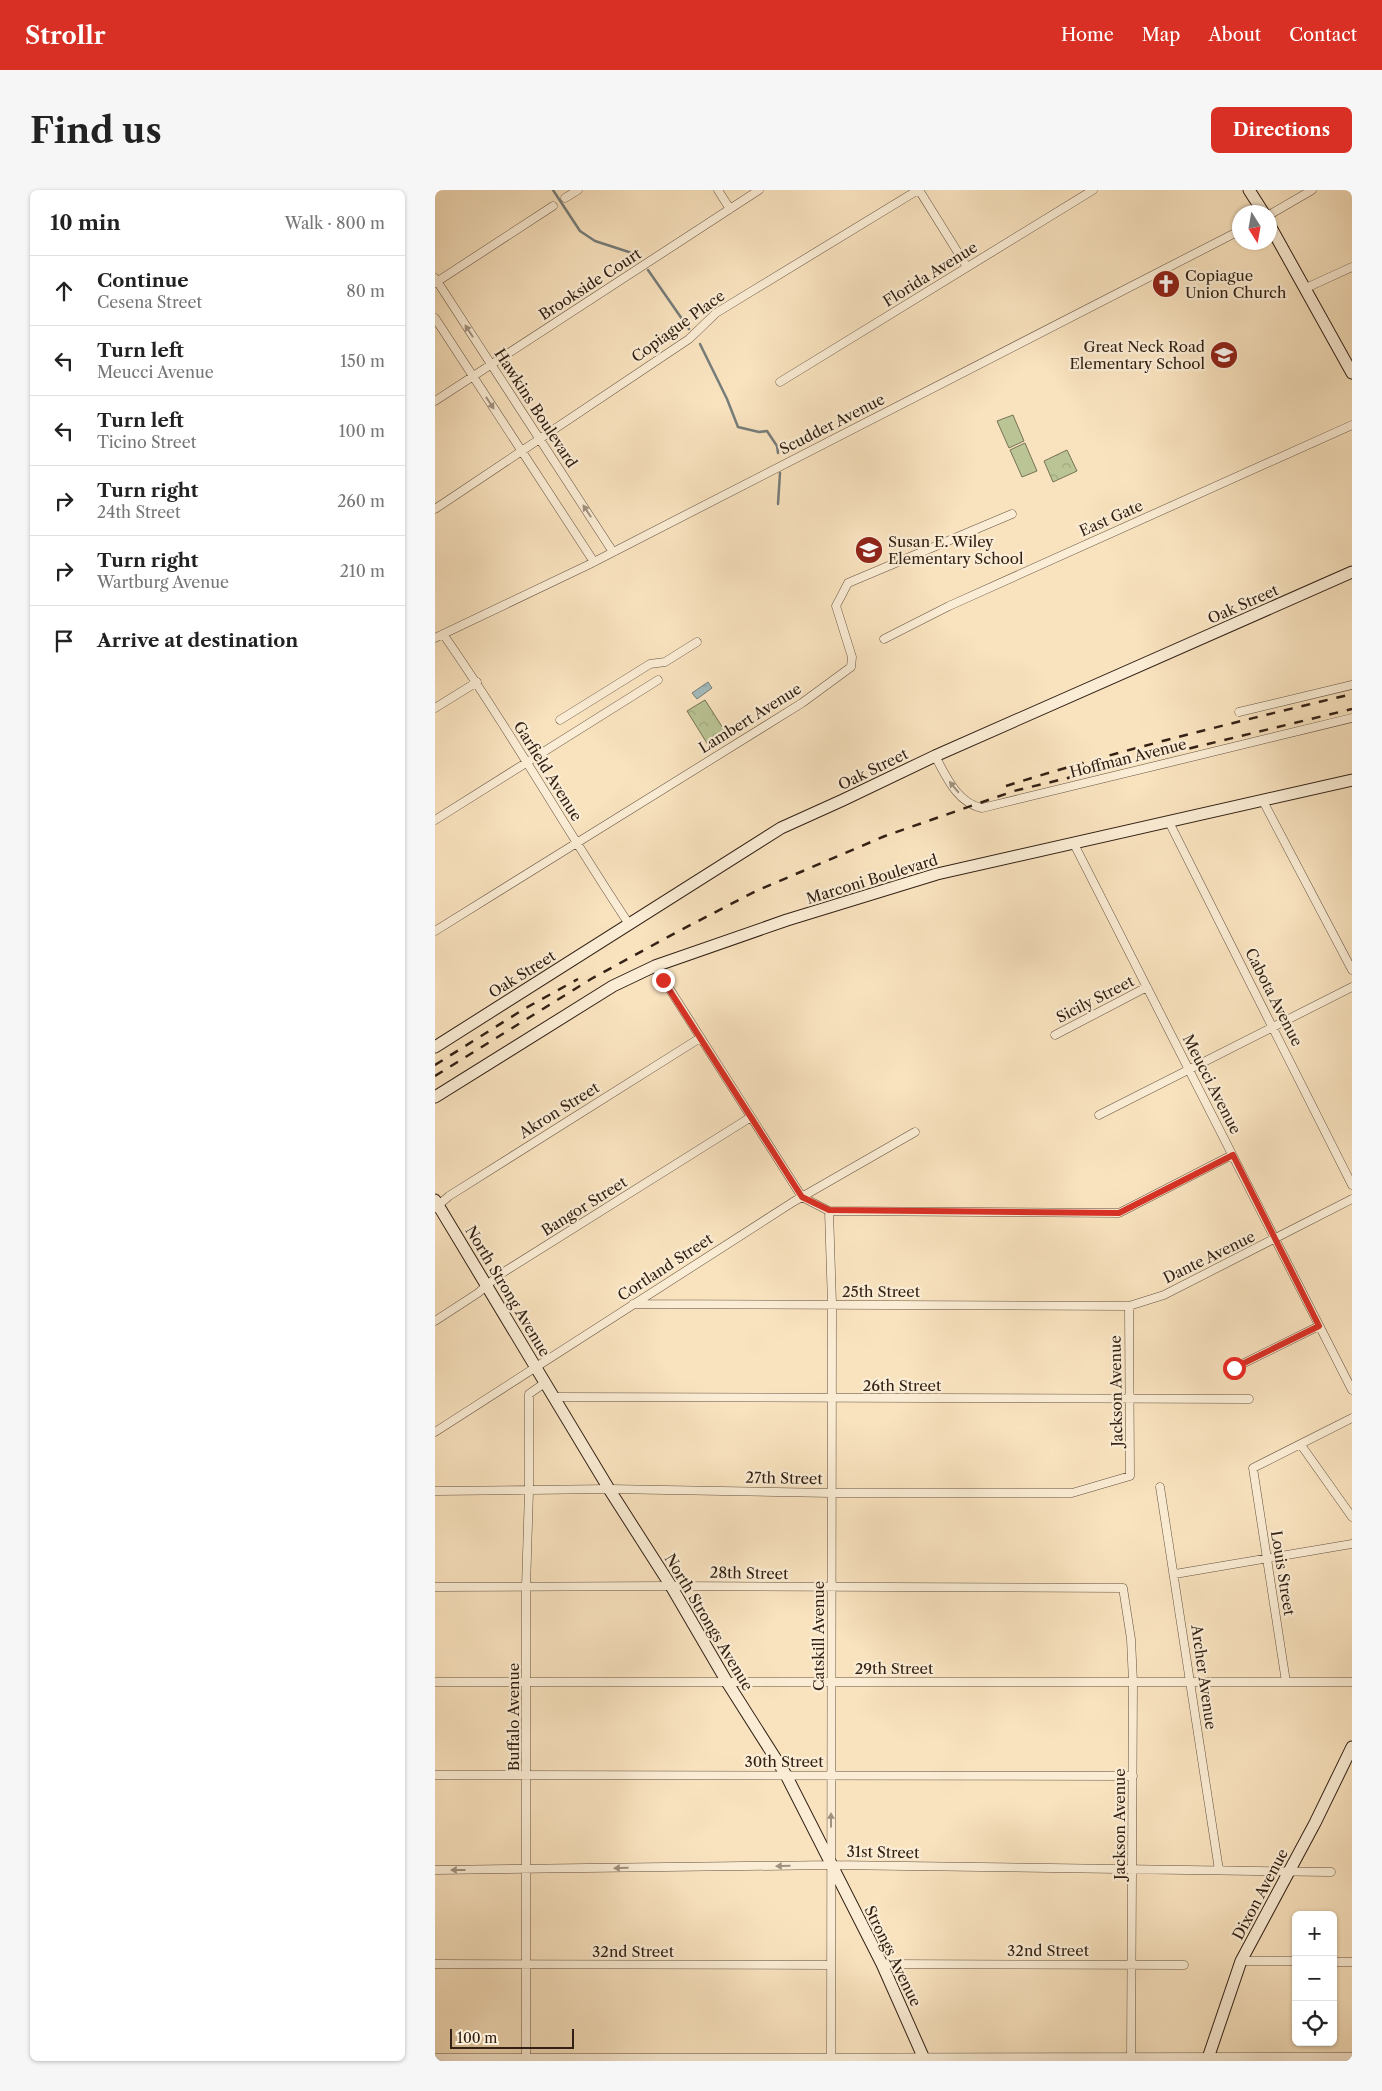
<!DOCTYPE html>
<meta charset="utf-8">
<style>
body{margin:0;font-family:"Libre Caslon Text",serif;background:#f6f6f6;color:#222}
.controls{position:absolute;right:15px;bottom:15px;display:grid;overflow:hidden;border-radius:8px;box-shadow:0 1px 4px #0004}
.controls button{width:45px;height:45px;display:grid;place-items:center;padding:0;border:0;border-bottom:1px solid #e0e0e0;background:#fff;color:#222;font:25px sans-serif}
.compass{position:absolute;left:797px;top:15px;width:45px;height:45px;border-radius:50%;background:#fff;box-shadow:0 1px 4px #0004;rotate:169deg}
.scale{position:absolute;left:15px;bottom:12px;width:124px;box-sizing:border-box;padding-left:5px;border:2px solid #322015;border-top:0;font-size:14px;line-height:18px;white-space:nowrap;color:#322015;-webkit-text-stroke:4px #fbedd5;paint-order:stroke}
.stop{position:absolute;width:15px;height:15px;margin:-11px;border:4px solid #d93025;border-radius:50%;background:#fff}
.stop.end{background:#d93025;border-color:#fff;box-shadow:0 1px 5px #0008}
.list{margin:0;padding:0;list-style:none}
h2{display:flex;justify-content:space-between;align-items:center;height:65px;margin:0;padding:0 20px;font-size:21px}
h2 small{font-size:16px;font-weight:400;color:#767676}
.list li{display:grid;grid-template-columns:32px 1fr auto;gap:15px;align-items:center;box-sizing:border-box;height:70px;padding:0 20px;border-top:1px solid #e0e0e0}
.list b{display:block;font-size:19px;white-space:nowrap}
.list p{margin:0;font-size:16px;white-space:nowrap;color:#767676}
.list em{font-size:16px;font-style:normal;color:#767676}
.icon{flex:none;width:28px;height:28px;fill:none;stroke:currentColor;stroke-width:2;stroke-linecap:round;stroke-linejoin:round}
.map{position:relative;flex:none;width:917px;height:1871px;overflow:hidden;border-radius:8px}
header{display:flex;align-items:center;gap:30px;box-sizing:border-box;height:70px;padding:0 25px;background:#d93025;color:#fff}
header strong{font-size:24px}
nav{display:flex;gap:28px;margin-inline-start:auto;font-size:18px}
.intro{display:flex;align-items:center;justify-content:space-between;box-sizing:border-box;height:120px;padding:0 30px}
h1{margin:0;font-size:35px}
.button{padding:12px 22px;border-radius:8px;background:#d93025;color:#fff;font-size:18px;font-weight:700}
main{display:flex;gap:30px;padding:0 30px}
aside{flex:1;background:#fff;border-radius:8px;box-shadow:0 1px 4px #0004}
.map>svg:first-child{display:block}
.grass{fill:#bac495;stroke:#767255}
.park{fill:url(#park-crowns);stroke:#767255}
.water{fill:url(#water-ripples);stroke:#767d7a}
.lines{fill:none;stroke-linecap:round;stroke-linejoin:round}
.stream{stroke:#767d7a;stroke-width:2.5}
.street-casing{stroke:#645140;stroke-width:9}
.secondary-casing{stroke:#322015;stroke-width:13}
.street{stroke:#fbedd5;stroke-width:8}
.secondary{stroke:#fbedd5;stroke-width:11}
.rail{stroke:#322015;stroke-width:2.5;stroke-dasharray:9 9;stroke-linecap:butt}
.oneway{fill:#a1917f}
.route{stroke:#d93025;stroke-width:6}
.labels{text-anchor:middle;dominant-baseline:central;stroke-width:4.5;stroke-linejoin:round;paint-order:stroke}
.street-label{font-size:15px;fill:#322015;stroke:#fbedd5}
.poi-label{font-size:15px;fill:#322015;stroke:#fbedd5;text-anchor:start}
</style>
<header>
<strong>Strollr</strong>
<nav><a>Home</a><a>Map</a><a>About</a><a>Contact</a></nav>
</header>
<div class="intro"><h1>Find us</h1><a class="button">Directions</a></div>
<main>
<aside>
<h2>10 min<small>Walk · 800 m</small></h2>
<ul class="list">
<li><svg class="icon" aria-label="ahead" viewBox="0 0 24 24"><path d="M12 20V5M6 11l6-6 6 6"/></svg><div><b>Continue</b><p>Cesena Street</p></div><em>80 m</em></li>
<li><svg class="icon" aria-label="left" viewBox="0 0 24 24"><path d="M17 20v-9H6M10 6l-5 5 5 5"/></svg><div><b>Turn left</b><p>Meucci Avenue</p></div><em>150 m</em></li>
<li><svg class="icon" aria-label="left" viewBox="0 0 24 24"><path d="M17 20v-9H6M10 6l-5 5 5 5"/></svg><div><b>Turn left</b><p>Ticino Street</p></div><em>100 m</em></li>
<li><svg class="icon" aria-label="right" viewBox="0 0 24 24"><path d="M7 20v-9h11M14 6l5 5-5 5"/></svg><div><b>Turn right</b><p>24th Street</p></div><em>260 m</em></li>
<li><svg class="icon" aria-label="right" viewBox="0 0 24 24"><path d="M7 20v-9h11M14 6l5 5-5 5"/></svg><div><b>Turn right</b><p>Wartburg Avenue</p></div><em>210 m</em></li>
<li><svg class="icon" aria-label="arrive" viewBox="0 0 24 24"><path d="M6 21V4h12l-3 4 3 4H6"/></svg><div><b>Arrive at destination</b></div></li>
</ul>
</aside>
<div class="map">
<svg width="917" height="1871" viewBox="0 0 917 1871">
<defs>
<pattern id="park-crowns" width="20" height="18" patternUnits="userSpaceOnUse" patternTransform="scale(1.25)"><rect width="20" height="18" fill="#bac495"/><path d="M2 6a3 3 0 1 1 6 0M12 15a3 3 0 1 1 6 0" fill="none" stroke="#a0a880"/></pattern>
<pattern id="water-ripples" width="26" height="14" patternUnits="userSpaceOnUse" patternTransform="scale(1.25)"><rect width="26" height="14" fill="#a3bbbd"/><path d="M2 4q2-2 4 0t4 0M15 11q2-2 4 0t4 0" fill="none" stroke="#8da0a2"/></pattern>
</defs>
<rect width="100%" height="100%" fill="#f9e3bf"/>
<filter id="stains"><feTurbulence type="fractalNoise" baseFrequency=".004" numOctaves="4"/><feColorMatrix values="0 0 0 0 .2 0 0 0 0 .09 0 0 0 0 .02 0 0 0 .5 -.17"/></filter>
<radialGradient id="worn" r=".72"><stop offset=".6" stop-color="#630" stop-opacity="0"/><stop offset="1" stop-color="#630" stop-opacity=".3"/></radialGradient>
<!-- grass -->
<path class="grass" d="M578 225 589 251 574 258 562 231Z
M590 253 602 281 587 287 575 260Z"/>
<!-- park -->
<path class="park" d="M632 260 642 281 618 292 609 271Z
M270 510 293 546 275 558 252 521Z"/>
<!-- water -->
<path class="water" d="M273 492 277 498 262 509 257 503Z"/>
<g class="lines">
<!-- stream -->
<path class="stream" d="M118 0 145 41 160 51 197 63
M213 80 254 139
M265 154 292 209 303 237 324 242 332 241 342 256 343 263
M343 314 345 283"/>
<defs>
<path id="street" d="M283 0 295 19
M484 0 532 77
M130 8 143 0
M834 25 877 0
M0 88 178 362
M0 93 118 16
M871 98 917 77
M0 128 159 372
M345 192 658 0
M0 211 324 0
M0 319 254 149 281 123 483 0
M8 444C74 538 130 638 194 734
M0 448 153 375 804 41
M449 449 514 416 917 235
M0 518 42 492
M804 522 917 495
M125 530 215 474 230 472 262 452
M500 566C511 586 522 613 547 618L917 528
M828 611 917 780
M0 630 223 490
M734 632 917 995
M639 654 917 1200
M0 741 367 513 416 477 417 467 401 416 413 393 577 324
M220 776 367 1007 394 1021 684 1023 797 965
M620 845 712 797
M664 925 917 797
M0 1018 14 1006 265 848
M394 1021 397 1114 396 1871
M198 1114 694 1116 729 1105 917 1009
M0 1131 43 1103 64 1085 316 927
M799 1178 884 1136
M120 1207 814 1209
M0 1242 358 1012 480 942
M866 1255 917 1327
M725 1297 784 1680
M0 1301 174 1299 396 1303H637L695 1286 694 1116
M740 1384 917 1354
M0 1397 236 1396 688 1398 696 1449 698 1492 696 1871
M0 1492H917
M851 1492 818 1278 917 1228
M0 1585 698 1586
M0 1680 397 1675 896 1682
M806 1771H861
M898 1772H917
M0 1774 396 1775
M447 1774 749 1775
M0 1868 917 1867
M91 1871V1397L94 1301V1204L111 1192"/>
<path id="secondary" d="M814 0 828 22
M834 34 917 183
M0 857 346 638 408 610 500 566 917 382
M0 907 178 796 220 776 352 730 502 684 917 590
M0 1010 174 1299 236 1396 292 1492 351 1585 447 1774 490 1871
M772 1871 806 1771 880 1633 917 1557"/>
</defs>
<!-- street casing -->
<use href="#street" class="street-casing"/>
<!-- secondary casing -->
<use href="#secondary" class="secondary-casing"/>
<!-- street -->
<use href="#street" class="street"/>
<!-- secondary -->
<use href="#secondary" class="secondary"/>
<!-- rail -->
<path class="rail" d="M571 596C685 560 801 532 917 504
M0 875 89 819 143 789
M0 886 156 789 242 742 321 701 450 646 579 601 917 519"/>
</g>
<!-- one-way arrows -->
<defs><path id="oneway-solid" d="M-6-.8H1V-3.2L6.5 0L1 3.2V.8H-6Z" transform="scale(1.25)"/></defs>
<g class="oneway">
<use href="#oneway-solid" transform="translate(34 141) rotate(-123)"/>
<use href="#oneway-solid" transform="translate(55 213) rotate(57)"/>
<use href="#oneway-solid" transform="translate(152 321) rotate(-123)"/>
<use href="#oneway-solid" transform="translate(519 597) rotate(-130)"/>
<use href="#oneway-solid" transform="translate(396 1630) rotate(-90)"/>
<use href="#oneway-solid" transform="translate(348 1676) rotate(179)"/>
<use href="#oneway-solid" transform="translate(186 1678) rotate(179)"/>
<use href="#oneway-solid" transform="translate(23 1680) rotate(180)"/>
</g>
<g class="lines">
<!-- route -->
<path class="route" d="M228 790 367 1007 394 1020 684 1023 798 965 884 1136 799 1178"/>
</g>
<!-- icons -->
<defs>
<symbol id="church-disc" viewBox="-11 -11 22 22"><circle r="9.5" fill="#8f2418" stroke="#fbedd5"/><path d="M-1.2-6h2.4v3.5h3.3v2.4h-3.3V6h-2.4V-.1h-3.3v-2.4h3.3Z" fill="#fff"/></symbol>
<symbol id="school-disc" viewBox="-11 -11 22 22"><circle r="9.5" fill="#8f2418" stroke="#fbedd5"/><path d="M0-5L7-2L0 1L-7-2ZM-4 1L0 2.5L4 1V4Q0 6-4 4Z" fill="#fff"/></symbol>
</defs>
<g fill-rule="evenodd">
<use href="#church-disc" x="715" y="78" width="32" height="32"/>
<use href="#school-disc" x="773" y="149" width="32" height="32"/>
<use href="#school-disc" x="418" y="344" width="32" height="32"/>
</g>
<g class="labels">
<!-- street labels -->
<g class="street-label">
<text transform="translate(495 84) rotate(-32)">Florida Avenue</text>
<text transform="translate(155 94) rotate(-33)">Brookside Court</text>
<text transform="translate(243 136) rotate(-36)">Copiague Place</text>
<text transform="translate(101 218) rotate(57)">Hawkins Boulevard</text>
<text transform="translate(397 234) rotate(-27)">Scudder Avenue</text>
<text transform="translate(676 328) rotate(-24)">East Gate</text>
<text transform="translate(808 414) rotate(-24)">Oak Street</text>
<text transform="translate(315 528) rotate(-32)">Lambert Avenue</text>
<text transform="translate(693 568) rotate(-14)">Hoffman Avenue</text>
<text transform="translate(438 579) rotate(-26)">Oak Street</text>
<text transform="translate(113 581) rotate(58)">Garfield Avenue</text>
<text transform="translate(437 689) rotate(-17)">Marconi Boulevard</text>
<text transform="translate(87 784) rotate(-32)">Oak Street</text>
<text transform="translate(839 807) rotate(63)">Cabota Avenue</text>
<text transform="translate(660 809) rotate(-27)">Sicily Street</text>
<text transform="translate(777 894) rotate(63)">Meucci Avenue</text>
<text transform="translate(124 920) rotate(-32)">Akron Street</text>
<text transform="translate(149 1016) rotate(-32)">Bangor Street</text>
<text transform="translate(774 1067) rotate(-26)">Dante Avenue</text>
<text transform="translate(230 1077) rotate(-33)">Cortland Street</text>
<text transform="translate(73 1101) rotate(59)">North Strong Avenue</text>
<text x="446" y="1101">25th Street</text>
<text x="467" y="1195">26th Street</text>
<text transform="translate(681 1201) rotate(-91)">Jackson Avenue</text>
<text transform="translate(349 1288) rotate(1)">27th Street</text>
<text transform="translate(314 1383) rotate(1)">28th Street</text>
<text transform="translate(848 1383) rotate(81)">Louis Street</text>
<text transform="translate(274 1432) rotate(59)">North Strongs Avenue</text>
<text transform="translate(383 1446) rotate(-90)">Catskill Avenue</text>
<text x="459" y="1478">29th Street</text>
<text transform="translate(769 1487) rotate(82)">Archer Avenue</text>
<text transform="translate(78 1527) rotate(-90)">Buffalo Avenue</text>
<text x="349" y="1571">30th Street</text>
<text transform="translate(684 1634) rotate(-90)">Jackson Avenue</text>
<text transform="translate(448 1662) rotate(1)">31st Street</text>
<text transform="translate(825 1704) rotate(-62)">Dixon Avenue</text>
<text x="613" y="1760">32nd Street</text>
<text x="198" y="1761">32nd Street</text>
<text transform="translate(458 1766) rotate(64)">Strongs Avenue</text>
</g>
<!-- poi labels -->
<g class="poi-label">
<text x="750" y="85">Copiague<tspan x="750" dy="17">Union Church</tspan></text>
<text x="770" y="156" text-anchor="end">Great Neck Road<tspan x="770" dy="17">Elementary School</tspan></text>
<text x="453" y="351">Susan E. Wiley<tspan x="453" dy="17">Elementary School</tspan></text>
</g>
</g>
<rect width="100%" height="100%" filter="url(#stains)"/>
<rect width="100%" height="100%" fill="url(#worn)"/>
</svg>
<div class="controls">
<button>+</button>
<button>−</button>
<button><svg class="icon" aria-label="locate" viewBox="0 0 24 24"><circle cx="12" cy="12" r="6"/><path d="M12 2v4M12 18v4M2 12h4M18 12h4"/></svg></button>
</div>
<svg class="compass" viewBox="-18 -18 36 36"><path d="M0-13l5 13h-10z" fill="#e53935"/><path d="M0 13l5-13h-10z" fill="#767676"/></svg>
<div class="scale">100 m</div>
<div class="stop" style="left:799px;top:1178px"></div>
<div class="stop end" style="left:228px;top:790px"></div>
</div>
</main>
